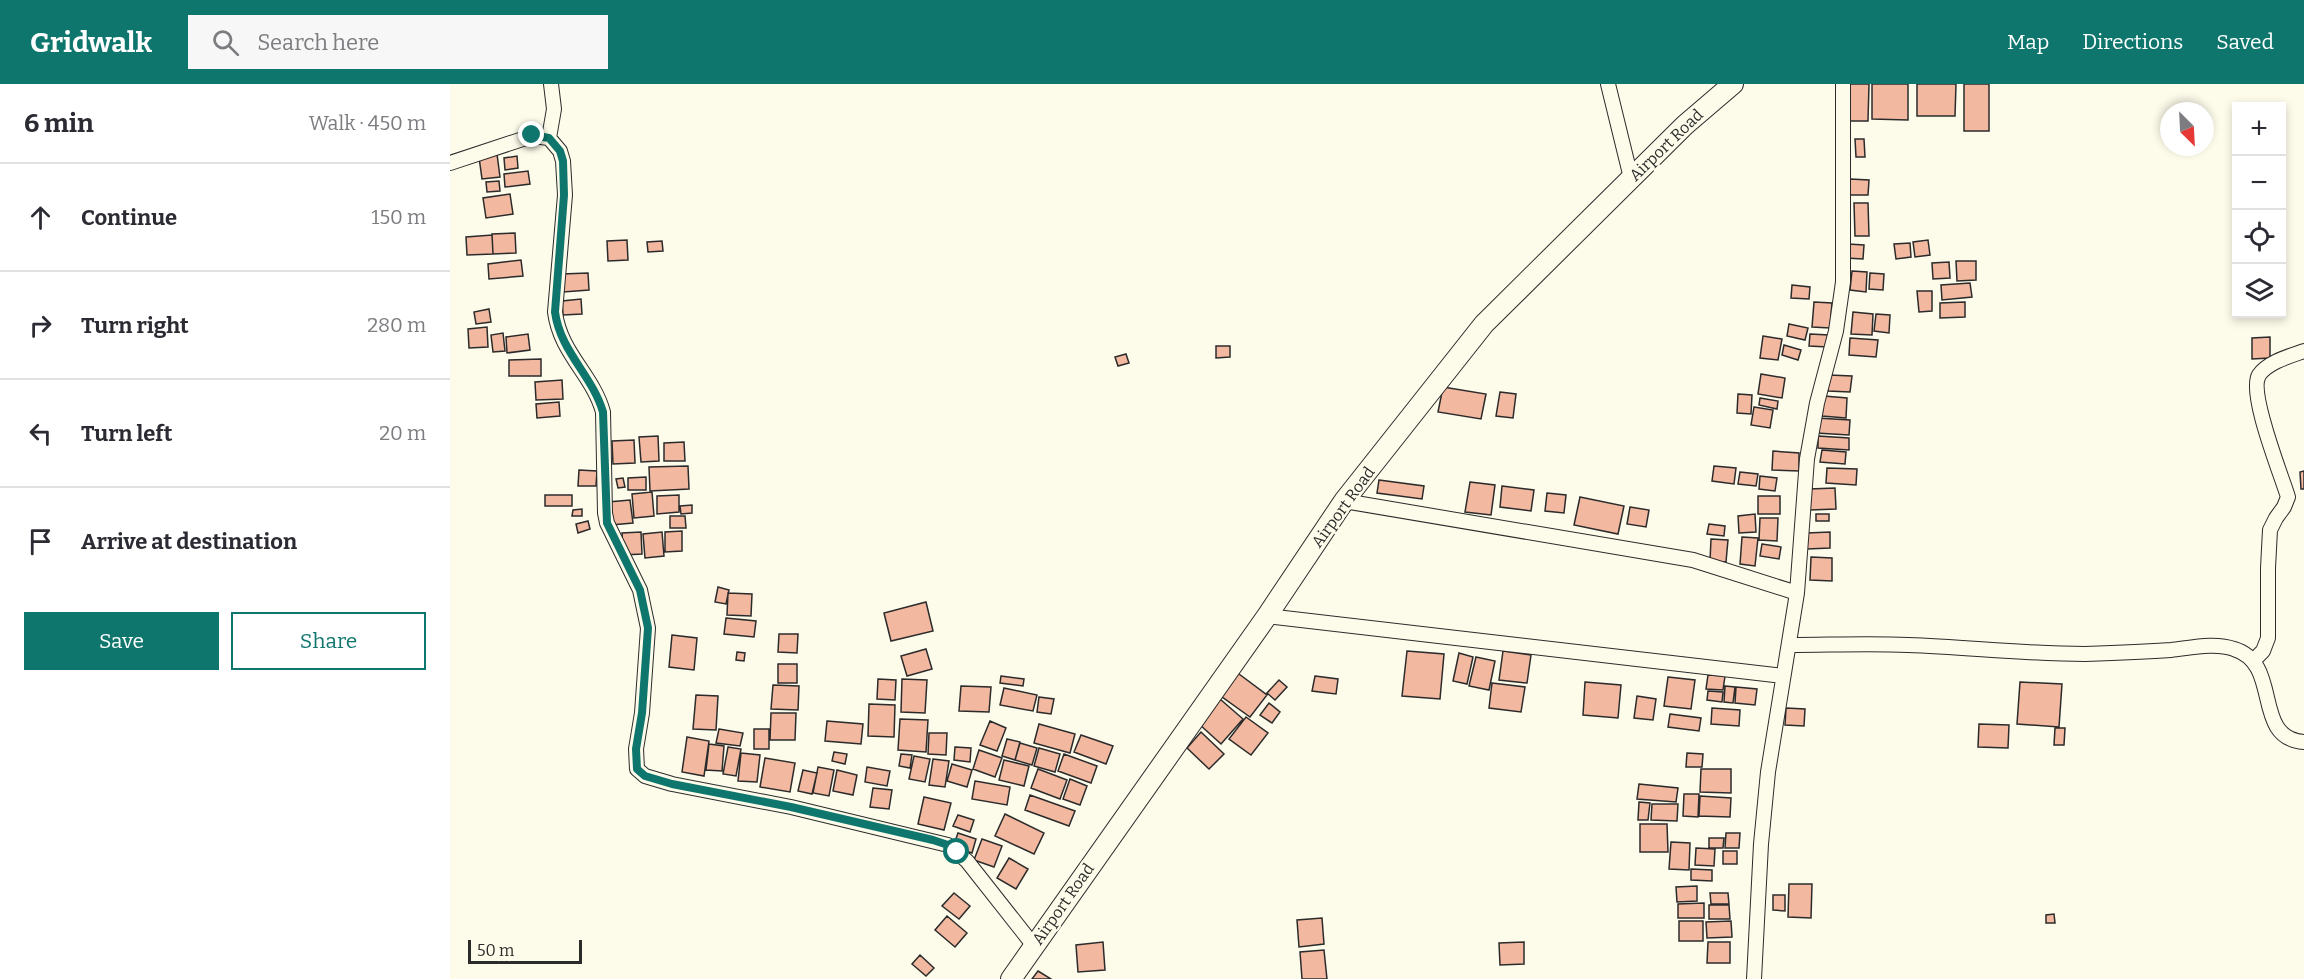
<!DOCTYPE html>
<meta charset="utf-8">
<style>
body{margin:0;font-family:Bitter,serif;background:#f7f7f7;color:#2b2b33}
.controls{position:absolute;right:18px;top:18px;display:grid;overflow:hidden;border-radius:0px;box-shadow:0 3px 9px #0003}
.controls button{width:54px;height:54px;display:grid;place-items:center;padding:0;border:0;border-bottom:2px solid #e1e1e2;background:#fff;color:#2b2b33;font:30px sans-serif}
.compass{position:absolute;left:1710px;top:18px;width:54px;height:54px;border-radius:50%;background:#fff;box-shadow:0 3px 9px #0003;rotate:156deg}
.scale{position:absolute;left:18px;bottom:15px;width:114px;box-sizing:border-box;padding-left:6px;border:3px solid #2b2b2b;border-top:0;font-size:16px;line-height:21px;white-space:nowrap;color:#2b2b2b;-webkit-text-stroke:4px #fdfbea;paint-order:stroke}
.stop{position:absolute;width:18px;height:18px;margin:-14px;border:4px solid #0f766e;border-radius:50%;background:#fff}
.stop.end{background:#0f766e;border-color:#fff;box-shadow:0 2px 6px #0008}
.list{margin:0;padding:0;list-style:none}
h2{display:flex;justify-content:space-between;align-items:center;height:78px;margin:0;padding:0 24px;font-size:26px}
h2 small{font-size:20px;font-weight:400;color:#7c7c81}
.list li{display:grid;grid-template-columns:39px 1fr auto;gap:18px;align-items:center;box-sizing:border-box;height:108px;padding:0 24px;border-top:2px solid #e1e1e2}
.list b{display:block;font-size:22px;white-space:nowrap}
.list em{font-size:20px;font-style:normal;color:#7c7c81}
.actions{display:flex;gap:12px;padding:18px 24px}
.actions a{flex:1;padding:14px 0;border:2px solid #0f766e;border-radius:0px;text-align:center;font-size:21px;color:#0f766e}
.actions .main{background:#0f766e;color:#fff}
.icon{flex:none;width:33px;height:33px;fill:none;stroke:currentColor;stroke-width:2;stroke-linecap:round;stroke-linejoin:round}
.map{position:relative;flex:none;width:1854px;height:895px;overflow:hidden}
header{display:flex;align-items:center;gap:36px;box-sizing:border-box;height:84px;padding:0 30px;background:#0f766e;color:#fff}
header strong{font-size:28px}
nav{display:flex;gap:33px;margin-inline-start:auto;font-size:21px}
.search{width:420px;height:54px;background:#f7f7f7;display:flex;align-items:center;gap:15px;box-sizing:border-box;padding:0 21px;border-radius:0px;color:#7c7c81;font-size:22px}
main{display:flex}
aside{flex:1;background:#fff}
.map>svg:first-child{display:block}
.building{fill:#f2b8a0;stroke:#2b2b2b;stroke-width:1.5}
.lines{fill:none;stroke-linecap:round;stroke-linejoin:round}
.street-casing{stroke:#2b2b2b;stroke-width:16}
.secondary-casing{stroke:#2b2b2b;stroke-width:22}
.street{stroke:#fdfbea;stroke-width:14}
.secondary{stroke:#fdfbea;stroke-width:20}
.route{stroke:#0f766e;stroke-width:8}
.labels{text-anchor:middle;dominant-baseline:central;stroke-width:4.5;stroke-linejoin:round;paint-order:stroke}
.street-label{font-size:16px;fill:#2b2b2b;stroke:#fdfbea}
</style>
<header>
<strong>Gridwalk</strong>
<div class="search"><svg class="icon" aria-label="search" viewBox="0 0 24 24"><circle cx="10" cy="10" r="6"/><path d="M15 15l6 6"/></svg>Search here</div>
<nav><a>Map</a><a>Directions</a><a>Saved</a></nav>
</header>
<main>
<aside>
<h2>6 min<small>Walk · 450 m</small></h2>
<ul class="list">
<li><svg class="icon" aria-label="ahead" viewBox="0 0 24 24"><path d="M12 20V5M6 11l6-6 6 6"/></svg><div><b>Continue</b></div><em>150 m</em></li>
<li><svg class="icon" aria-label="right" viewBox="0 0 24 24"><path d="M7 20v-9h11M14 6l5 5-5 5"/></svg><div><b>Turn right</b></div><em>280 m</em></li>
<li><svg class="icon" aria-label="left" viewBox="0 0 24 24"><path d="M17 20v-9H6M10 6l-5 5 5 5"/></svg><div><b>Turn left</b></div><em>20 m</em></li>
<li><svg class="icon" aria-label="arrive" viewBox="0 0 24 24"><path d="M6 21V4h12l-3 4 3 4H6"/></svg><div><b>Arrive at destination</b></div></li>
</ul>
<div class="actions"><a class="main">Save</a><a>Share</a></div>
</aside>
<div class="map">
<svg width="1854" height="895" viewBox="0 0 1854 895">
<rect width="100%" height="100%" fill="#fdfbea"/>
<!-- building -->
<path class="building" d="M1398 0H1419L1418 37H1398Z
M1422 0H1458V36L1422 35Z
M1467 0H1506L1505 32H1467Z
M1514 0H1539V47H1514Z
M1405 55H1414L1415 73H1406Z
M47 70 50 93 32 95 29 73Z
M67 72 68 84 55 86 54 74Z
M78 87 80 100 55 103 54 90Z
M1400 95 1419 96 1418 111H1399Z
M49 97 50 107 37 108 36 98Z
M60 110 63 130 36 134 33 114Z
M1404 119H1418L1419 152H1405Z
M65 149 66 169 43 170 42 150Z
M42 151 43 170 17 171 16 153Z
M177 156 178 176 158 177 157 157Z
M1478 156 1480 171 1465 173 1463 158Z
M212 157 213 167 198 168 197 158Z
M1460 159 1461 173 1446 175 1444 160Z
M1398 160 1414 161 1413 175 1396 174Z
M71 176 73 192 39 195 38 180Z
M1506 177H1526V196L1507 197Z
M1499 178 1500 194 1483 195 1482 179Z
M1402 187 1417 188 1416 208 1400 206Z
M138 189 139 206 113 208 112 190Z
M1420 189 1434 190 1433 206 1419 205Z
M1520 199 1522 213 1492 216 1491 201Z
M1342 201 1360 203 1359 215 1341 214Z
M1467 207H1482V227L1469 228Z
M131 215 132 230 113 231 112 217Z
M1364 218 1382 219 1380 244 1362 243Z
M1515 218V233L1490 234V219Z
M39 225 41 238 26 240 24 228Z
M1403 228 1423 230 1422 251 1401 250Z
M1426 230 1440 231 1439 249 1424 247Z
M1339 240 1358 244 1355 256 1337 252Z
M37 243 38 263 19 264 18 245Z
M53 249 55 267 43 268 41 251Z
M78 250 80 266 57 269 56 253Z
M1360 250 1379 251 1378 263 1359 262Z
M1313 252 1332 255 1328 276 1310 274Z
M1820 253V274L1802 275V254Z
M1400 254 1428 256 1426 273 1399 271Z
M1334 261 1351 266 1348 276 1332 271Z
M766 262H780V273L766 274Z
M676 270 679 279 668 282 665 273Z
M91 275V292H59V276Z
M1311 290 1335 294 1332 314 1308 310Z
M1379 291 1402 292 1400 308 1378 307Z
M112 296 113 315 86 316 85 298Z
M993 303 1036 310 1031 335 988 328Z
M1050 308 1066 310 1063 334 1046 332Z
M1288 310 1302 311 1301 330 1287 329Z
M1374 312 1397 314 1396 334 1372 332Z
M1310 314 1328 317 1327 325 1309 321Z
M109 318 110 332 87 334 86 320Z
M1304 323 1323 326 1320 344 1301 341Z
M1367 334 1400 336 1399 351 1366 349Z
M208 352 209 377 191 378 189 353Z
M1368 352 1399 354V366L1368 364Z
M184 356 185 379 163 380 162 357Z
M234 358 235 377H214V359Z
M1372 366 1396 368 1395 380 1370 378Z
M1323 367 1349 369V387L1322 386Z
M238 382 239 405 200 407 199 383Z
M1264 382 1286 384 1284 400 1262 397Z
M1377 384 1407 385 1406 401 1376 399Z
M129 386 147 387 146 402H128Z
M1854 387V405H1851L1850 388Z
M1290 388 1308 390 1306 402 1288 400Z
M1310 392 1327 394 1325 407 1309 405Z
M196 393V406H178V394Z
M173 394 175 403 168 404 166 395Z
M929 396 974 402 972 415 927 409Z
M1020 398 1045 401 1041 431 1015 428Z
M1052 402 1084 406 1081 427 1050 423Z
M1385 404 1386 425 1360 426 1359 405Z
M202 408 204 432 184 434 182 410Z
M1097 409 1116 411 1114 429 1095 427Z
M95 411H122V422H95Z
M229 411V428L207 430V412Z
M1308 412H1330V430H1308Z
M1130 413 1174 422 1168 450 1124 441Z
M180 416 183 439 161 441 158 418Z
M242 421V429L231 430 230 422Z
M1180 423 1199 426 1196 443 1177 440Z
M132 425V432H122L123 426Z
M1305 430 1306 448 1289 449 1288 432Z
M1366 430H1379V437H1366Z
M220 432H235L236 444H220Z
M1310 434H1328L1327 457 1309 456Z
M138 437 140 445 128 449 126 440Z
M1259 440 1275 442 1274 452 1257 450Z
M232 447V467L215 468V448Z
M191 448 192 470 173 471 172 449Z
M212 448 214 472 195 474 193 450Z
M1380 448V464L1357 465V449Z
M1292 453 1308 454 1305 482 1290 480Z
M1261 455 1278 456 1276 478 1260 477Z
M1312 460 1331 463 1329 475 1310 472Z
M1361 473 1382 474V497L1360 496Z
M268 503 279 506 276 520 265 518Z
M278 509 302 510 301 532 277 531Z
M476 518 483 547 441 557 434 529Z
M276 534 306 537 304 553 274 550Z
M329 550H348L347 569 328 568Z
M222 551 247 554 244 586 219 583Z
M476 565 482 585 457 592 451 572Z
M957 567 994 570 990 615 952 612Z
M1053 567 1081 571 1077 599 1049 596Z
M287 568 295 569 294 577 286 576Z
M1009 569 1023 573 1017 600 1003 597Z
M1026 573 1045 577 1039 606 1019 602Z
M328 580H347V599H328Z
M785 587 817 611 800 633 768 610Z
M1258 591 1275 592 1273 606 1256 605Z
M551 592 574 595 573 602 550 599Z
M865 592 888 595 886 610 862 607Z
M1218 593 1245 596 1241 625 1214 622Z
M428 595 446 596 445 616 427 615Z
M452 595 477 596 475 629 451 628Z
M829 596 837 603 825 616 817 609Z
M1135 598 1171 601 1168 634 1133 631Z
M1570 598 1612 600 1609 643 1567 640Z
M1042 599 1075 603 1071 628 1039 624Z
M323 601 349 602 348 626 321 625Z
M511 602 541 603 539 628 509 627Z
M1275 602 1285 603 1283 619 1274 618Z
M1286 603 1307 605 1305 621 1285 619Z
M554 604 587 611 583 627 550 621Z
M1258 607 1273 608 1272 618 1257 616Z
M246 611 268 612 266 646 243 645Z
M1187 612 1206 615 1203 636 1184 634Z
M589 613 604 615 601 630 587 628Z
M770 615 793 635 771 660 749 640Z
M819 619 830 628 822 639 810 631Z
M419 620 445 621 444 653 418 652Z
M1262 624 1290 626 1289 642 1261 640Z
M1336 624 1355 625 1354 642 1335 641Z
M321 629H346L345 656H320Z
M1220 630 1251 634 1249 647 1218 643Z
M796 633 818 649 801 671 779 655Z
M450 635 478 636 476 668 448 666Z
M377 637 413 640 411 660 375 657Z
M540 637 556 644 547 667 530 661Z
M589 640 625 650 620 669 584 659Z
M1529 640 1559 641 1558 664 1528 663Z
M1605 644H1615L1614 661H1604Z
M269 645 293 649 290 662 266 659Z
M304 645H319V665H304Z
M751 648 774 670 759 685 737 664Z
M479 649H497L496 671 478 670Z
M631 651 663 662 656 680 624 668Z
M237 653 259 657 254 692 232 688Z
M557 655 570 658 565 676 552 672Z
M570 659 587 664 582 681 565 676Z
M259 660 274 662 272 687 256 686Z
M278 663 291 665 286 692 273 690Z
M505 663 521 664 520 678 504 676Z
M589 664 610 670 605 688 584 682Z
M529 666 552 674 545 693 523 685Z
M384 668 397 670 395 680 382 677Z
M291 669 310 671 307 698 288 697Z
M1237 669 1253 670 1252 683H1236Z
M451 670 462 671 460 684 449 682Z
M614 670 647 682 641 699 608 687Z
M464 672 480 675 475 698 459 695Z
M315 674 345 679 340 708 310 703Z
M483 675 499 677 495 703 479 701Z
M554 676 579 682 574 702 549 696Z
M502 680 522 686 517 703 497 697Z
M368 683 384 686 379 712 363 709Z
M417 683 440 687 437 702 415 698Z
M588 685 617 696 610 715 581 704Z
M1251 685H1281V709L1250 708Z
M353 686 367 689 362 710 348 707Z
M387 686 407 691 403 711 383 707Z
M620 695 637 702 630 721 613 715Z
M525 697 560 703 557 721 522 715Z
M1189 700 1228 704 1226 718 1187 715Z
M423 704 442 706 439 725 420 723Z
M1234 710H1249L1248 733 1233 732Z
M580 711 625 727 619 742 575 726Z
M1250 712 1281 714 1280 733 1249 732Z
M474 713 501 719 494 746 468 740Z
M1189 718 1200 719 1198 736H1188Z
M1202 720H1228L1227 737 1201 736Z
M555 730 594 749 584 770 545 752Z
M508 731 524 736 520 748 503 742Z
M1190 740H1217L1218 768H1190Z
M508 749 526 755 522 769 503 763Z
M1276 749H1290L1289 764H1275Z
M1259 754H1274L1273 764H1259Z
M532 755 552 762 544 783 524 776Z
M1221 758 1240 759 1239 786 1219 785Z
M1246 764 1265 765 1264 782 1245 781Z
M1273 767H1287V780H1273Z
M559 774 578 785 566 805 547 794Z
M1241 785 1262 786V797L1241 796Z
M1339 800H1362L1361 834 1338 833Z
M1247 802V817L1227 818 1226 803Z
M504 809 520 822 509 835 492 822Z
M1260 809H1278L1279 820H1261Z
M1323 811H1335V827L1323 826Z
M1254 819V834H1228V820Z
M1259 821H1279L1280 835H1259Z
M1604 830 1605 839H1596V831Z
M497 832 517 849 505 863 485 846Z
M872 834 874 860 849 863 847 836Z
M1229 837H1253V857H1229Z
M1281 837 1282 853 1257 854 1256 838Z
M653 858 655 886 628 888 626 861Z
M1074 858V880L1050 881 1049 859Z
M1258 858H1280V879H1257Z
M874 866 877 895H852L850 868Z
M470 871 484 884 476 892 462 880Z
M588 887 601 895H582Z"/>
<g class="lines">
<defs>
<path id="street" d="M1158 0 1181 94
M99 54 104 25 101 0
M0 79 82 52 99 54 110 67 113 77 115 111 105 228C110 269 143 291 153 328L155 429 157 439 190 506 198 544 192 629 186 665 187 685 195 692 222 700 341 723 498 761 517 777 584 862
M894 417 1243 476 1347 509
M817 532 1333 592
M1340 561C1379 561 1419 559 1458 561 1517 563 1576 570 1635 570 1664 569 1692 568 1721 566 1740 564 1765 558 1784 565 1833 580 1801 654 1854 658
M1804 576 1813 567 1818 554V484L1820 446 1826 434 1834 423 1838 413C1831 390 1798 309 1809 291 1818 278 1840 272 1854 267
M1304 895 1311 760 1318 688 1347 509 1357 375 1367 319 1386 247 1393 198V0"/>
<path id="secondary" d="M561 895 817 532 894 417 1034 240 1235 41 1283 0"/>
</defs>
<!-- street casing -->
<use href="#street" class="street-casing"/>
<!-- secondary casing -->
<use href="#secondary" class="secondary-casing"/>
<!-- street -->
<use href="#street" class="street"/>
<!-- secondary -->
<use href="#secondary" class="secondary"/>
</g>
<g class="lines">
<!-- route -->
<path class="route" d="M82 51 99 54 110 67 113 77 114 111 105 228C110 267 142 291 153 328L157 439 190 506 198 544 192 629 186 665 187 685 195 692 222 700 341 723 483 756 498 761 507 768"/>
</g>
<g class="labels">
<!-- street labels -->
<g class="street-label">
<text transform="translate(1216 61) rotate(-44)">Airport Road</text>
<text transform="translate(893 423) rotate(-54)">Airport Road</text>
<text transform="translate(613 820) rotate(-55)">Airport Road</text>
</g>
</g>
</svg>
<div class="controls">
<button>+</button>
<button>−</button>
<button><svg class="icon" aria-label="locate" viewBox="0 0 24 24"><circle cx="12" cy="12" r="6"/><path d="M12 2v4M12 18v4M2 12h4M18 12h4"/></svg></button>
<button><svg class="icon" aria-label="layers" viewBox="0 0 24 24"><path d="M12 4l9 5-9 5-9-5zM3 14l9 5 9-5"/></svg></button>
</div>
<svg class="compass" viewBox="-18 -18 36 36"><path d="M0-13l5 13h-10z" fill="#e53935"/><path d="M0 13l5-13h-10z" fill="#7c7c81"/></svg>
<div class="scale">50 m</div>
<div class="stop" style="left:507px;top:768px"></div>
<div class="stop end" style="left:82px;top:51px"></div>
</div>
</main>
